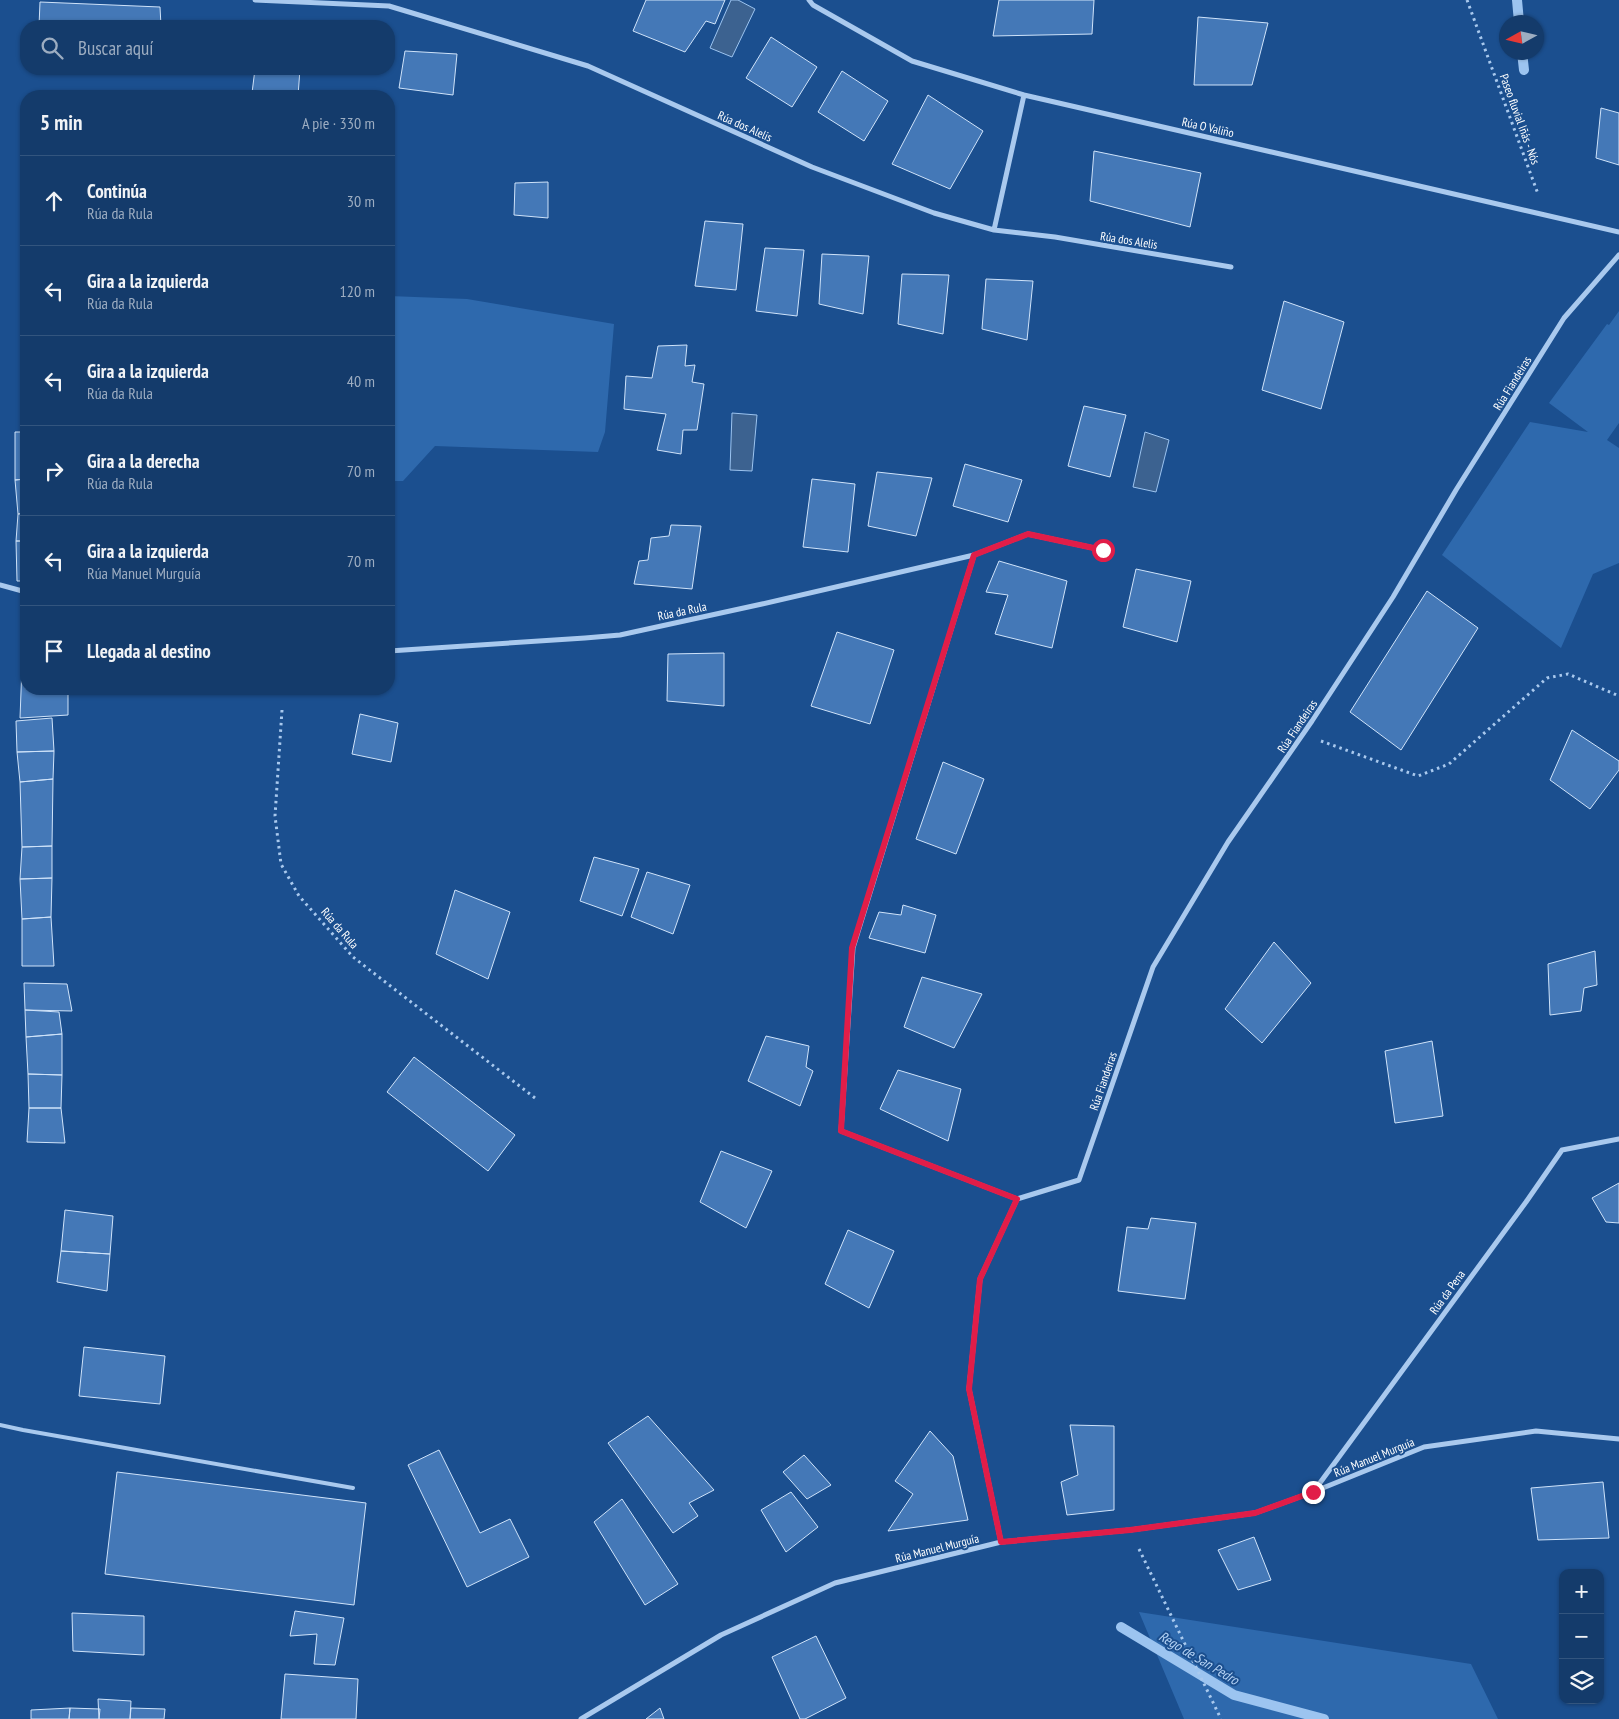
<!DOCTYPE html>
<html lang="es">
<meta charset="utf-8">
<style>
body{margin:0;font-family:"PT Sans Narrow",sans-serif;background:#214673;color:#f1f3f6}
.controls{position:absolute;right:15px;bottom:15px;display:grid;overflow:hidden;border-radius:10px;box-shadow:0 1px 4px #0004}
.controls button{width:45px;height:45px;display:grid;place-items:center;padding:0;border:0;border-bottom:1px solid #33557e;background:#143b6b;color:#f1f3f6;font:25px sans-serif}
.compass{position:absolute;left:1499px;top:15px;width:45px;height:45px;border-radius:50%;background:#143b6b;box-shadow:0 1px 4px #0004;rotate:262deg}
.stop{position:absolute;width:15px;height:15px;margin:-11px;border:4px solid #e11d48;border-radius:50%;background:#fff}
.stop.end{background:#e11d48;border-color:#fff;box-shadow:0 1px 5px #0008}
.list{margin:0;padding:0;list-style:none}
h2{display:flex;justify-content:space-between;align-items:center;height:65px;margin:0;padding:0 20px;font-size:21px}
h2 small{font-size:16px;font-weight:400;color:#9dadc1}
.list li{display:grid;grid-template-columns:32px 1fr auto;gap:15px;align-items:center;box-sizing:border-box;height:90px;padding:0 20px;border-top:1px solid #33557e}
.list b{display:block;font-size:19px;white-space:nowrap}
.list p{margin:0;font-size:16px;white-space:nowrap;color:#9dadc1}
.list em{font-size:16px;font-style:normal;color:#9dadc1}
.icon{flex:none;width:28px;height:28px;fill:none;stroke:currentColor;stroke-width:2;stroke-linecap:round;stroke-linejoin:round}
.map{position:relative;flex:none;width:1619px;height:1719px;overflow:hidden}
.search{position:absolute;background:#143b6b;box-shadow:0 1px 4px #0004;left:20px;top:20px;width:375px;height:55px;display:flex;align-items:center;gap:12px;box-sizing:border-box;padding:0 18px;border-radius:20px;color:#9dadc1;font-size:19px}
.panel{position:absolute;background:#143b6b;box-shadow:0 1px 4px #0004;left:20px;top:90px;width:375px;height:605px;border-radius:20px}
.map>svg:first-child{display:block}
.green{fill:#2e69ad}
.water{fill:#3c6290;stroke:#9cc4f0}
.lines{fill:none;stroke-linecap:round;stroke-linejoin:round}
.stream{stroke:#9cc4f0;stroke-width:10}
.building{fill:#4478b7;stroke:#cfe3fa}
.path{stroke:#a9c9ee;stroke-width:3;stroke-dasharray:2.5 4;stroke-linecap:butt}
.lane{stroke:#a9c9ee;stroke-width:4}
.street{stroke:#a9c9ee;stroke-width:5}
.route{stroke:#e11d48;stroke-width:6}
.labels{text-anchor:middle;dominant-baseline:central;stroke-width:4;stroke-linejoin:round;paint-order:stroke}
.street-label{font-size:12px;fill:#fff;stroke:#1b4f8f}
.water-label{font-size:14px;font-style:italic;fill:#b5d3f5;stroke:#1b4f8f}
</style>
<div class="map">
<svg width="1619" height="1719" viewBox="0 0 1619 1719">
<rect width="100%" height="100%" fill="#1b4f8f"/>
<!-- green -->
<path class="green" d="M389 296 467 299 614 324 605 432 598 452 435 446 403 481H389Z
M1619 311V423L1607 440 1619 448V563L1593 574 1561 648 1442 555 1530 422 1588 432 1549 403 1607 324 1609 325Z
M1139 1612 1471 1664 1498 1719H1184Z"/>
<!-- water -->
<path class="water" d="M731 0H738L755 9 732 57 710 48Z
M732 413 757 415 752 471 730 470Z
M1145 432 1169 440 1156 492 1133 487Z"/>
<g class="lines">
<!-- stream -->
<path class="stream" d="M1517 0 1519 22
M1522 52 1524 70
M1121 1627 1234 1695 1324 1719"/>
</g>
<!-- building -->
<path class="building" d="M646 0H725L715 24 706 21 685 52 633 31Z
M999 0H1094L1092 34 993 36Z
M40 2 160 7 161 26H39Z
M1198 17 1268 23 1252 85H1194Z
M771 37 817 67 792 107 746 78Z
M405 51 457 54 453 95 399 88Z
M95 69H163L164 73Z
M255 69H300L298 96H274L252 93Z
M842 71 888 101 864 141 818 112Z
M928 95 983 131 950 189 892 164Z
M1601 108 1619 113V165L1596 158Z
M1094 151 1201 173 1190 227 1090 201Z
M548 182V218L514 215 515 183Z
M705 221 743 224 736 290 695 286Z
M765 248 804 250 797 316 756 311Z
M822 254 869 256 863 314 819 304Z
M902 274 949 275 943 334 898 324Z
M986 279 1033 281 1027 340 982 329Z
M1284 301 1344 322 1321 409 1262 390Z
M687 345 685 366 695 365 692 382 704 384 697 430H683L681 454 657 450 666 414 624 409 626 376 652 378 658 346Z
M1084 406 1126 415 1110 477 1068 466Z
M15 432H26V479L15 480Z
M965 464 1022 480 1008 522 953 506Z
M877 472 932 478 916 536 868 526Z
M26 479V513L18 514 15 480Z
M812 479 855 484 848 552 803 547Z
M26 513V541H16L18 514Z
M671 525 701 526 692 589 634 584 639 561 648 560 651 538 669 536Z
M16 541H26V581H17Z
M999 561 1067 581 1052 648 995 634 1008 595 986 592Z
M1136 569 1191 581 1177 642 1123 627Z
M1427 591 1478 628 1401 750 1350 712Z
M837 632 894 650 870 724 811 706Z
M26 639V689H68V715L20 718 23 640Z
M724 653V706L667 701 668 654Z
M360 714 398 723 391 762 352 754Z
M52 718 54 751 17 752 16 721Z
M1572 730 1619 761V770L1590 809 1550 780Z
M54 751 53 779 20 782 17 752Z
M943 762 984 779 956 854 916 839Z
M53 779 52 846 22 847 20 782Z
M52 846V878L20 879 22 847Z
M594 857 639 869 622 916 580 901Z
M647 872 690 885 673 934 631 917Z
M52 878 51 917 22 919 20 879Z
M455 890 510 912 488 979 436 954Z
M903 905 936 915 925 953 869 938 879 912 901 915Z
M51 917 54 966H22V919Z
M1274 942 1311 983 1262 1043 1225 1009Z
M1595 951 1597 985 1584 988 1581 1011 1550 1015 1548 964Z
M922 977 982 994 954 1048 904 1027Z
M24 983 67 984 72 1011 25 1010Z
M25 1010 59 1012 62 1034 26 1037Z
M62 1034V1075L28 1074 26 1037Z
M766 1036 809 1046 806 1067 813 1071 800 1106 748 1081Z
M1432 1041 1443 1116 1395 1123 1385 1051Z
M414 1057 515 1135 488 1171 387 1092Z
M898 1070 961 1089 948 1141 880 1109Z
M28 1074 62 1075 61 1108H29Z
M29 1108H61L65 1143 27 1142Z
M721 1151 772 1171 746 1228 700 1202Z
M1619 1183V1223L1606 1222 1592 1198Z
M65 1210 113 1216 110 1254 61 1251Z
M1151 1218 1196 1223 1185 1299 1118 1291 1127 1227 1148 1229Z
M848 1230 894 1251 869 1308 825 1284Z
M61 1251 110 1254 107 1291 57 1282Z
M84 1347 165 1356 160 1404 79 1396Z
M648 1416 714 1490 689 1503 698 1516 673 1533 608 1443Z
M1070 1425 1114 1426V1510L1067 1515 1061 1482 1078 1475Z
M930 1431 953 1456 968 1520 888 1531 913 1494 895 1481Z
M439 1450 480 1533 510 1519 529 1557 467 1587 408 1465Z
M804 1455 831 1485 807 1499 783 1472Z
M117 1472 366 1503 354 1605 105 1574Z
M1603 1482 1609 1538 1538 1540 1531 1488Z
M791 1492 818 1527 786 1552 761 1510Z
M622 1499 678 1584 645 1605 594 1522Z
M1254 1537 1271 1580 1238 1590 1218 1550Z
M295 1611 344 1618 335 1665 314 1664 317 1634 290 1636Z
M72 1613 144 1616V1655L73 1651Z
M816 1636 846 1698 805 1719H800L772 1657Z
M285 1674 358 1679 356 1719H281Z
M98 1699 131 1701 130 1719H99Z
M70 1708 69 1719H31V1710Z
M70 1708 100 1709 99 1719H69Z
M131 1708 165 1709 164 1719H130Z
M660 1708 664 1719H646Z"/>
<g class="lines">
<!-- path -->
<path class="path" d="M1467 0 1538 194
M282 710 275 816 281 864 299 896 353 957 535 1098
M1321 741 1418 776 1449 764 1547 678 1568 674 1619 696
M1139 1549 1221 1719"/>
<!-- lane -->
<path class="lane" d="M0 1425 23 1430 353 1488"/>
<!-- street -->
<path class="street" d="M255 0 389 6 588 66 812 167 934 213 994 230 1055 237 1231 267
M809 0 813 5 912 61 1024 95 1619 232
M994 230 1024 95
M974 555 853 948 841 1131 1017 1199
M0 585 26 592
M389 651 585 638 620 635 762 604 974 555 1028 534 1103 550
M276 689 283 692 288 689
M1017 1199 1079 1180 1153 967 1228 842 1312 721 1393 597 1456 490 1564 318 1619 255
M1314 1491 1526 1202 1562 1150 1619 1139
M1001 1542 969 1389 980 1279 1017 1199
M581 1719 721 1635 835 1583 1001 1542 1130 1530 1255 1513 1313 1492 1424 1447 1536 1431 1619 1439"/>
</g>
<g class="lines">
<!-- route -->
<path class="route" d="M1103 550 1028 534 974 555 852 948 841 1131 1017 1199 980 1279 969 1389 1001 1542 1130 1530 1255 1513 1313 1492"/>
</g>
<g class="labels">
<!-- street labels -->
<g class="street-label">
<text transform="translate(1520 119) rotate(70)">Paseo fluvial Iñás - Nós</text>
<text transform="translate(745 126) rotate(24)">Rúa dos Alelis</text>
<text transform="translate(1208 127) rotate(13)">Rúa O Valiño</text>
<text transform="translate(1129 240) rotate(9)">Rúa dos Alelis</text>
<text transform="translate(1512 383) rotate(-58)">Rúa Fiandeiras</text>
<text transform="translate(682 611) rotate(-12)">Rúa da Rula</text>
<text transform="translate(1297 726) rotate(-56)">Rúa Fiandeiras</text>
<text transform="translate(340 928) rotate(49)">Rúa da Rula</text>
<text transform="translate(1103 1081) rotate(-71)">Rúa Fiandeiras</text>
<text transform="translate(1447 1292) rotate(-54)">Rúa da Pena</text>
<text transform="translate(1374 1457) rotate(-22)">Rúa Manuel Murguía</text>
<text transform="translate(937 1548) rotate(-14)">Rúa Manuel Murguía</text>
</g>
<!-- water labels -->
<g class="water-label">
<text transform="translate(1199 1658) rotate(31)">Rego de San Pedro</text>
</g>
</g>
</svg>
<div class="controls">
<button>+</button>
<button>−</button>
<button><svg class="icon" aria-label="layers" viewBox="0 0 24 24"><path d="M12 4l9 5-9 5-9-5zM3 14l9 5 9-5"/></svg></button>
</div>
<svg class="compass" viewBox="-18 -18 36 36"><path d="M0-13l5 13h-10z" fill="#e53935"/><path d="M0 13l5-13h-10z" fill="#9dadc1"/></svg>
<div class="stop" style="left:1103px;top:550px"></div>
<div class="stop end" style="left:1313px;top:1492px"></div>
<div class="search"><svg class="icon" aria-label="search" viewBox="0 0 24 24"><circle cx="10" cy="10" r="6"/><path d="M15 15l6 6"/></svg>Buscar aquí</div>
<section class="panel">
<h2>5 min<small>A pie · 330 m</small></h2>
<ul class="list">
<li><svg class="icon" aria-label="ahead" viewBox="0 0 24 24"><path d="M12 20V5M6 11l6-6 6 6"/></svg><div><b>Continúa</b><p>Rúa da Rula</p></div><em>30 m</em></li>
<li><svg class="icon" aria-label="left" viewBox="0 0 24 24"><path d="M17 20v-9H6M10 6l-5 5 5 5"/></svg><div><b>Gira a la izquierda</b><p>Rúa da Rula</p></div><em>120 m</em></li>
<li><svg class="icon" aria-label="left" viewBox="0 0 24 24"><path d="M17 20v-9H6M10 6l-5 5 5 5"/></svg><div><b>Gira a la izquierda</b><p>Rúa da Rula</p></div><em>40 m</em></li>
<li><svg class="icon" aria-label="right" viewBox="0 0 24 24"><path d="M7 20v-9h11M14 6l5 5-5 5"/></svg><div><b>Gira a la derecha</b><p>Rúa da Rula</p></div><em>70 m</em></li>
<li><svg class="icon" aria-label="left" viewBox="0 0 24 24"><path d="M17 20v-9H6M10 6l-5 5 5 5"/></svg><div><b>Gira a la izquierda</b><p>Rúa Manuel Murguía</p></div><em>70 m</em></li>
<li><svg class="icon" aria-label="arrive" viewBox="0 0 24 24"><path d="M6 21V4h12l-3 4 3 4H6"/></svg><div><b>Llegada al destino</b></div></li>
</ul>
</section>
</div>
